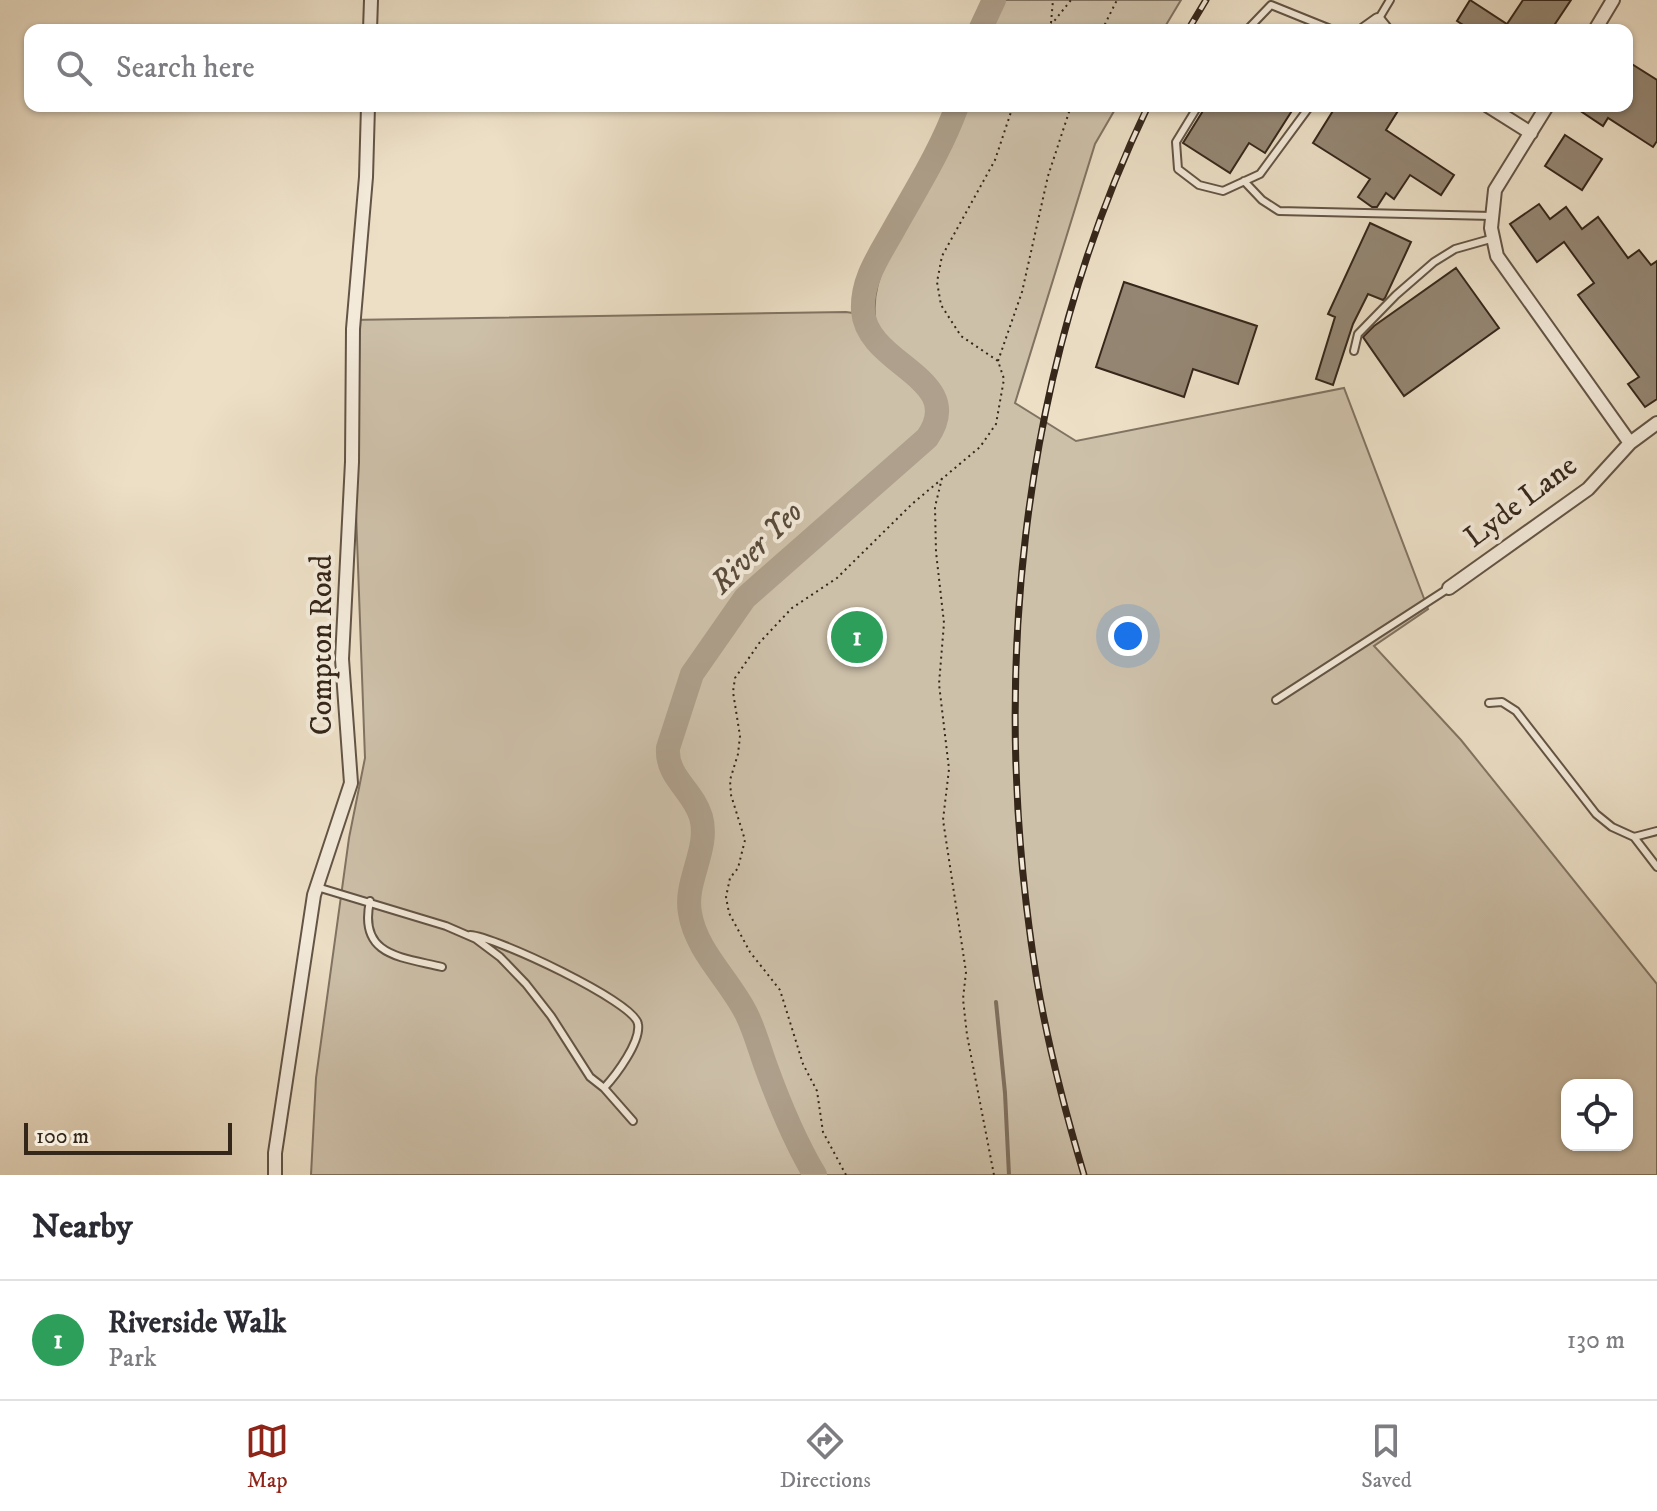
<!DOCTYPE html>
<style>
body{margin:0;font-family:"IM FELL DW Pica",serif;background:#f2f2f3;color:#2b2b33}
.controls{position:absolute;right:24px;bottom:24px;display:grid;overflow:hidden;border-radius:16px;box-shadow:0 2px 6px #0004}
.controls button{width:72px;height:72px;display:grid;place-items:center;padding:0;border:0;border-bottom:2px solid #e1e1e2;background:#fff;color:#2b2b33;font:40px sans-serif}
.scale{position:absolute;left:24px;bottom:20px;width:208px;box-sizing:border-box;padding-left:8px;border:4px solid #35261a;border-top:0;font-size:22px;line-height:28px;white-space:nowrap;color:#35261a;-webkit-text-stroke:6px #f3eada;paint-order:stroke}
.you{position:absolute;left:1128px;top:636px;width:28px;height:28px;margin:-20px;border:6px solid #fff;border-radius:50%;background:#1a73e8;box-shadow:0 0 0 12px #1a73e833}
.badge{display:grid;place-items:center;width:52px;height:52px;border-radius:50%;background:#8f2418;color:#fff;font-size:26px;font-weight:700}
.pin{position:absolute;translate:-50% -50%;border:4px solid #fff;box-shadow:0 2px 8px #0006}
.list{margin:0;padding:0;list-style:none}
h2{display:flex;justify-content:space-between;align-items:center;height:104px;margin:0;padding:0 32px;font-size:34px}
h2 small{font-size:26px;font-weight:400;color:#7c7c81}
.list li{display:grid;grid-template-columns:52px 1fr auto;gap:24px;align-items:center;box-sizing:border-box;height:120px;padding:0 32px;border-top:2px solid #e1e1e2}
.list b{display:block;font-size:30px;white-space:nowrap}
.list p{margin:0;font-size:26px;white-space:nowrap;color:#7c7c81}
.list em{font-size:26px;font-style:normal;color:#7c7c81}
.icon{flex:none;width:44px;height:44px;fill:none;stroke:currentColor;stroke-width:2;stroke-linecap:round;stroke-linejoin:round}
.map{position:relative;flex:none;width:1657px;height:1175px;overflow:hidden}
.search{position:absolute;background:#fff;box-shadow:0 2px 6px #0004;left:24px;right:24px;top:24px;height:88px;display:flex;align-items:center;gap:20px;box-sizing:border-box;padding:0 28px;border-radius:16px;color:#7c7c81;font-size:30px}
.sheet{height:224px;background:#fff}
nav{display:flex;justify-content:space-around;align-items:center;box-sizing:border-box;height:112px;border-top:2px solid #e1e1e2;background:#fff;font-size:22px;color:#7c7c81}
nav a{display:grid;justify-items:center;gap:4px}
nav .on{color:#8f2418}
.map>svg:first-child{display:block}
.green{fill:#cdc0a9;stroke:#817362;stroke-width:2;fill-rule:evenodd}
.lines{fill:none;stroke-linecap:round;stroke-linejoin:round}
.stream{stroke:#7e6f5e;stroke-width:4}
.river{stroke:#aea08c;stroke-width:24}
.building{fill:#948673;stroke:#35261a;stroke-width:2}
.service-casing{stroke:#635445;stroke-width:10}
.minor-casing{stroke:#635445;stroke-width:16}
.path{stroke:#35261a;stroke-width:2;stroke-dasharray:2 4;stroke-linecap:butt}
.service{stroke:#f3eada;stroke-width:6}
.minor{stroke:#f3eada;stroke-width:12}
.rail-casing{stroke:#35261a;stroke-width:7}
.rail{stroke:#f3eada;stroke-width:4;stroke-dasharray:12;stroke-linecap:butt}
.labels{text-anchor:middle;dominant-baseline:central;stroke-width:8;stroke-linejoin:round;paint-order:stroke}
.street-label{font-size:30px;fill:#35261a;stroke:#f3eada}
.water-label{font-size:32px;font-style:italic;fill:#594b3c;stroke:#f3eada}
</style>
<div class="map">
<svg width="1657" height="1175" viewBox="0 0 1657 1175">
<rect width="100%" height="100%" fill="#ecdfc6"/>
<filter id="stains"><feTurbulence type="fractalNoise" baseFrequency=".0025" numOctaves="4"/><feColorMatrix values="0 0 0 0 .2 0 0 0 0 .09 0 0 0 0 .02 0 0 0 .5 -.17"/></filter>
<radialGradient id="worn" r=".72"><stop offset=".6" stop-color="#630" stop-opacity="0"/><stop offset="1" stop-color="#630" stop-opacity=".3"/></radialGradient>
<!-- green -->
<path class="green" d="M1004 0H1181L1163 30H992Z
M967 106H1117L1095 144 1015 403 1076 441 1344 388 1428 609 1374 646 1461 740 1657 984V1175H311L316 1078 349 838 365 758 349 320 846 312 875 316C870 270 910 219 932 180 946 156 958 132 967 106ZM1567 1085H1627V1145H1567Z"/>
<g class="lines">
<!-- stream -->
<path class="stream" d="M996 1002 1005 1093 1009 1175"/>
<!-- river -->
<path class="river" d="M980 30 994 0
M815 1175C794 1140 779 1103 765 1064 759 1047 754 1029 746 1013 729 979 696 951 690 913 684 881 710 849 701 817 693 790 666 777 668 748L692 674 745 598 927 438C969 378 867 366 863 311 861 279 881 253 895 227 917 188 942 148 957 106"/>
</g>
<!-- building -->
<path class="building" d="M1470 0 1507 24 1523 0H1571L1551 30H1471L1457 21Z
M1627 61 1657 80V141L1653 147 1608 118 1603 126 1573 106H1627Z
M1206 106H1295L1265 153 1249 143 1230 173 1183 143Z
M1336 106H1401L1386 130 1454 175 1441 195 1410 175 1394 199 1386 193 1377 207H1372L1358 197 1370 179 1313 143Z
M1565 135 1602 159 1582 190 1545 166Z
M1539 204 1550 219 1566 207 1582 229 1598 217 1628 258 1639 250 1651 265 1657 261V399L1645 407 1628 384 1639 377 1578 295 1594 283 1564 242 1537 262 1510 224Z
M1370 223 1411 242 1385 298 1383 300 1368 294 1353 324 1333 385 1316 379 1335 317 1328 314Z
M1456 268 1499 328 1404 396 1363 337 1374 326Z
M1124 282 1257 326 1238 384 1193 369 1184 397 1096 367Z"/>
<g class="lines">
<defs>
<path id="service" d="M1378 20 1390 0
M1247 30 1271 5 1333 30
M1198 106 1176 142 1178 169 1199 185 1223 191 1260 174 1310 106
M1244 181 1262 200 1279 211 1492 216
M1354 351 1358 334 1396 295 1434 262 1455 249 1494 238
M1276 700 1449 588
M1489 703 1502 702 1516 711 1596 814 1612 827 1634 837 1657 831
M1634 837 1657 867
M317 887 446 926 476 939 500 957 526 984 551 1016 590 1077 604 1088 633 1121
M370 901C358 956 401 957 442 967
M470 935C494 936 635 1002 638 1024 641 1042 616 1075 604 1088"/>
<path id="minor" d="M370 30 371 0
M1364 30 1378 20 1386 30
M1595 30 1613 0
M1488 106 1531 133
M1547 106 1495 190 1491 228 1497 256 1630 443
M1449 588 1588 489 1630 443 1657 423
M275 1175V1153L314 895 351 783 342 659 352 462 353 329 366 177 368 106"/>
</defs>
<!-- service casing -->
<use href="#service" class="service-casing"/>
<!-- minor casing -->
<use href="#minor" class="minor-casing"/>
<!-- path -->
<path class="path" d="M1051 23 1053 0
M1047 30 1071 0
M1102 30 1117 0
M998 361 1022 292 1048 176 1071 106
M942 478 935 507 936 552 944 623 939 684 949 769 943 820 966 972 963 999 967 1035 994 1175
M846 1175 823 1132 817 1091 803 1064 780 990 750 952 729 913 726 897 730 878 738 868 745 840 731 795 730 780 738 754 740 736 733 692 735 678 760 642 792 608 837 578 912 504 980 447 996 424 1004 379 998 361 961 336 941 305 937 282 942 256 995 160 1013 106"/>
<!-- service -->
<use href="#service" class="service"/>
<!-- minor -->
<use href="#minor" class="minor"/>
<defs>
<path id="rail" d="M1188 30 1206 0
M1084 1175C1065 1111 1048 1046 1037 981 989 686 1018 377 1148 106"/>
</defs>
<!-- rail casing -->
<use href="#rail" class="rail-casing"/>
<!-- rail -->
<use href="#rail" class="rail"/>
</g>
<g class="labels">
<!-- street labels -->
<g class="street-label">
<text transform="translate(1521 502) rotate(-37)">Lyde Lane</text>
<text transform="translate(322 645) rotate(-90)">Compton Road</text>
</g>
<!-- water labels -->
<g class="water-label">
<text transform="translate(757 548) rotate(-45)">River Yeo</text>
</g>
</g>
<rect width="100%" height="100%" filter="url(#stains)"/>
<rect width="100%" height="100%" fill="url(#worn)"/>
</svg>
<div class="controls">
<button><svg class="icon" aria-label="locate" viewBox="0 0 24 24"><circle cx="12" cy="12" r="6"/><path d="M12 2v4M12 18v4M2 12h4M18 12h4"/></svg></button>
</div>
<div class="scale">100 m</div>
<div class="you"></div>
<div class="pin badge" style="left:857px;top:637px;background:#2e9e5b">1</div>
<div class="search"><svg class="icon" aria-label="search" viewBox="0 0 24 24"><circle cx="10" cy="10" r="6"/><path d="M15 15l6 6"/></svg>Search here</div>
</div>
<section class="sheet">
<h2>Nearby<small></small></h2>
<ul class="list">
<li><span class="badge" style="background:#2e9e5b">1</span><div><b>Riverside Walk</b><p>Park</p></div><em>130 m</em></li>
</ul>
</section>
<nav>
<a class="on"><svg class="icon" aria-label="map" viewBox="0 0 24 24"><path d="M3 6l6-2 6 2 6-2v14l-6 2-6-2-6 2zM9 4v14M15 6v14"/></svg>Map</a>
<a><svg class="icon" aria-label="directions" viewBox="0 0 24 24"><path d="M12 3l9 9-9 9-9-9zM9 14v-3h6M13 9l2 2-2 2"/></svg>Directions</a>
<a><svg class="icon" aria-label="saved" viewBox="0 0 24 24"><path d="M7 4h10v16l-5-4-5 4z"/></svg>Saved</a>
</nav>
